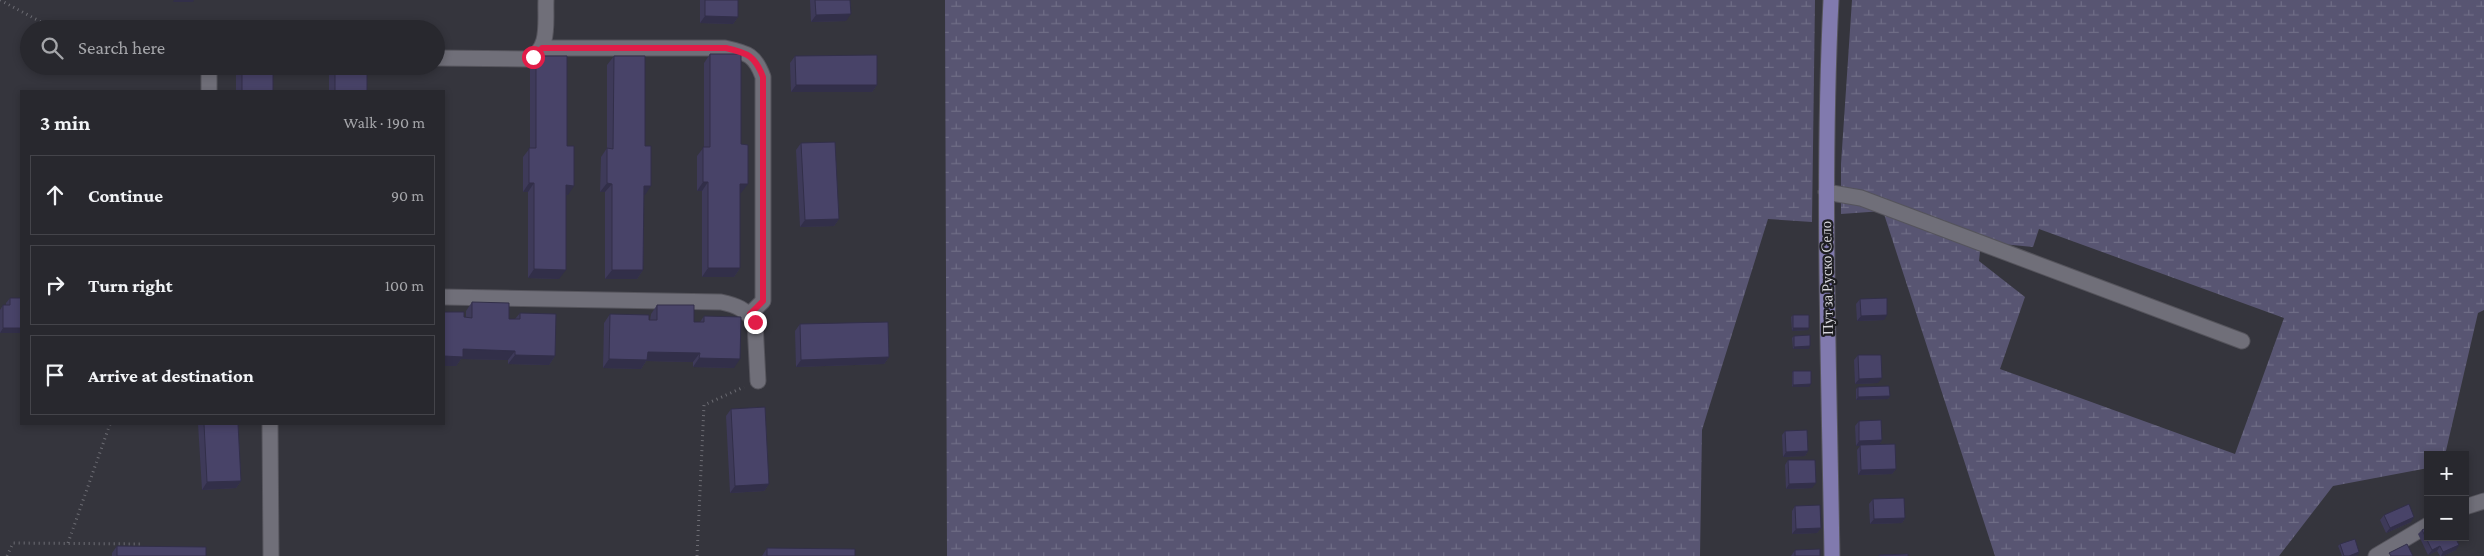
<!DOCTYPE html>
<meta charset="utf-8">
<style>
body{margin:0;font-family:"Crimson Pro",serif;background:#34343a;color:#f1f3f6}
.controls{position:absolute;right:15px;bottom:15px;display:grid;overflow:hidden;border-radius:0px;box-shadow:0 2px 8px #0003}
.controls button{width:45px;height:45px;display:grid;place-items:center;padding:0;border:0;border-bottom:1px solid #44444a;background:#28282e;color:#f1f3f6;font:25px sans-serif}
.stop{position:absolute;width:15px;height:15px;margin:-11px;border:4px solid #e11d48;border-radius:50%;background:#fff}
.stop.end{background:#e11d48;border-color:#fff;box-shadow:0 1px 5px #0008}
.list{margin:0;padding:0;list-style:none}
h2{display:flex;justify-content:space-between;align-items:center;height:65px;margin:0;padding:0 20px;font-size:21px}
h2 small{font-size:16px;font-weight:400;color:#a5a6aa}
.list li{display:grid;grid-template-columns:32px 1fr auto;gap:15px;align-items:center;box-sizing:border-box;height:80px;margin:0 10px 10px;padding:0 10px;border:1px solid #44444a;border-radius:0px}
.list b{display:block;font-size:19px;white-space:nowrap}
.list em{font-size:16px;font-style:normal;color:#a5a6aa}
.icon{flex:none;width:28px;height:28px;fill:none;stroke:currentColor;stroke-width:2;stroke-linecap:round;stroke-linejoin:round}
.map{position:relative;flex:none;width:2484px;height:556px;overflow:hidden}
.search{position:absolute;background:#28282e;box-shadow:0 2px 8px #0003;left:20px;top:20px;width:425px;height:55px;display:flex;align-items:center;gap:12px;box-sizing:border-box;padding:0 18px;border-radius:28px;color:#a5a6aa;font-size:19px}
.panel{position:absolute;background:#28282e;box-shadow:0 2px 8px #0003;left:20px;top:90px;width:425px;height:335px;border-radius:0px}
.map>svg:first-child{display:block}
.wetland{fill:url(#wetland-marsh);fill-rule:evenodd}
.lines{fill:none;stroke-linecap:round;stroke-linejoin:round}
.minor-casing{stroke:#55545c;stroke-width:17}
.major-casing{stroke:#55545c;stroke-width:17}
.path{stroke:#6c6c73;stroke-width:3;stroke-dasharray:1 4;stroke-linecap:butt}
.minor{stroke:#706f79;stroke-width:15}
.major{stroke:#817aae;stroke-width:15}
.wall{fill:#3e3a59}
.shaded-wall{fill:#322f49}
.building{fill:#484368;stroke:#322f49}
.route{stroke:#e11d48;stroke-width:6}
.labels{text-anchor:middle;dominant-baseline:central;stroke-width:4.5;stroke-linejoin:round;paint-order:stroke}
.street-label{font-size:15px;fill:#d8d7dd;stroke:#1d1d21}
</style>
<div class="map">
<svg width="2484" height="556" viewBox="0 0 2484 556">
<defs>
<pattern id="wetland-marsh" width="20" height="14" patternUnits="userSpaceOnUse" patternTransform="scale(1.25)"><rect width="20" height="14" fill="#585572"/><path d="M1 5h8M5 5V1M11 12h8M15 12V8" fill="none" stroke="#6f6d86"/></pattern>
</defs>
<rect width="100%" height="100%" fill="#35353d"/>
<!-- wetland -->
<path class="wetland" d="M945 0H1815L1812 222 1768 219 1702 430 1700 556H947Z
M1852 0H2484V310L2478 313 2445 455H2428V468L2333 486 2279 556H1995L1883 211 1841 214V164ZM2039 229 2284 318 2235 454 2000 369 2025 297 1979 261 1981 242 2033 247Z"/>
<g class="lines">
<defs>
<path id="minor" d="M542 48H725C748 53 755 55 763 77V301L750 314
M436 58 527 59C551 51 545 21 546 0
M209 66V91
M1826 192 1861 198 2242 341
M444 297 721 302C736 305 746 309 755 323L758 381
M270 424 271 556
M2465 507 2484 501
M2376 556 2428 525"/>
<path id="major" d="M1831 0C1822 185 1829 370 1832 556"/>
</defs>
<!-- minor casing -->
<use href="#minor" class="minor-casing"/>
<!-- major casing -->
<use href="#major" class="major-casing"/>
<!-- path -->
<path class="path" d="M0 0 54 29
M68 543 110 424
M7 556 13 543 143 544
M697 556 704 405 744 387"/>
<!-- minor -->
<use href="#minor" class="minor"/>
<!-- major -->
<use href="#major" class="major"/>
</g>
<!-- wall -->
<path class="wall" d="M700 0H738V17L733 24 700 23Z
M810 0H850L846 21 811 22Z
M710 54 741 193H740V268L734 277H702V191H697V156L704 147V63Z
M536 56 568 195H566L559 279 528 278V192H523V157L530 148V65Z
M614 56 645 195H644L643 270 637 279H605V192H600L601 157 607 148V65Z
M795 56 877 85 872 92H791L790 63Z
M237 66H273V91H236V68Z
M329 66H367V91H329Z
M801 143 839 219 834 226 800 227 796 150Z
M10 298H21V333H0V310L3 305H6V303Z
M1860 299 1884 320 1857 321 1856 304Z
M472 302 509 319H515L520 313 555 356 549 365 508 364V360L461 359 456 366 464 317H466V311Z
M657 305 694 322H700L704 316 734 368 693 367V362L646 361 641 369 603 368 604 323 610 314 650 320 651 314Z
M1793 315 1808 330 1792 331 1791 317Z
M800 324 889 357 884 364 796 367 795 331Z
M1794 336 1809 349H1793L1792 338Z
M1858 355 1878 383 1855 384 1854 360Z
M1793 371 1809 387H1792V373Z
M1858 387 1890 396 1888 399 1856 400V389Z
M731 409 769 484 764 491 730 493 726 416Z
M1859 421 1882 440 1879 445 1896 469 1892 474 1858 475 1857 450 1860 446H1856L1855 426Z
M198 424H238L241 481 236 488 202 490Z
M1785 431 1808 451 1805 456 1783 457 1782 435Z
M1788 460 1812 488 1786 489 1785 465Z
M1873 499 1905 518 1902 523 1870 524 1869 504Z
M1795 506 1821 528 1817 533 1792 534V511Z
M2384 515 2411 522 2386 533 2380 520Z
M2422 530 2456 550 2443 556H2440L2437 551 2428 555 2418 534Z
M2340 544 2358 555 2354 556H2342L2338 546Z
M117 546 206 556H112V553Z
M767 548 855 556H762Z
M1795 550 1820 556H1791Z"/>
<!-- shaded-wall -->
<path class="shaded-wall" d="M174 0H194L193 2H173Z
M851 14 846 21 811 22 816 15Z
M705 16 738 17 733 24 700 23Z
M796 85H877L872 92H791Z
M703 182H708L702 191H697Z
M529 183H534L528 192H523Z
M607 183 612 184 605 192H600Z
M740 184H748L741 193H734Z
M566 185 574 186 568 195 560 194Z
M644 186H651L645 195H637Z
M839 219 834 226 800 227 805 220Z
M708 268H740L734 277H702Z
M534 269 566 270 559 279 528 278Z
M612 270H643L637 279H605Z
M1887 315 1884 320 1857 321 1861 316Z
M3 328H21V333H0Z
M1793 328H1809L1808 330 1792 331Z
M1810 346 1809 349H1793L1794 347Z
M463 349 515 351 508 360 461 359 456 366H444V356Z
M648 352 700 353 693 362 646 361 641 369 603 368 609 359Z
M515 355 555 356 549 365 508 364Z
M889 357 884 364 796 367 801 360Z
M699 358 740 359 734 368 693 367Z
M1882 378 1878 383 1855 384 1859 379Z
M1811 384 1809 387H1792L1793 385Z
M1890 396 1888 399 1856 400 1858 397Z
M1882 440 1879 445 1856 446 1859 441Z
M1808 451 1805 456 1783 457 1786 452Z
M1896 469 1892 474 1858 475 1861 470Z
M241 481 236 488 202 490 207 482Z
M1816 483 1812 488 1786 489 1789 484Z
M769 484 764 491 730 493 735 486Z
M2414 517 2411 522 2386 533 2390 528Z
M1905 518 1902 523 1870 524 1874 519Z
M1821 528 1817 533 1792 534 1796 529Z
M2459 545 2456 550 2443 556H2441L2443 552Z
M2440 546 2437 551 2428 555 2432 550Z
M2359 552 2358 555 2354 556H2349Z"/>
<!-- building -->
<path class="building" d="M705 0H738V17L705 16Z
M815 0H850L851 14 816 15Z
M710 54H741V144L748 145V184H740V268H708V182H703V147H710Z
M877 55V85H796L795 56Z
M536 56H567V146H574V186L566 185V270L534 269V183H529V148H536Z
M614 56H645V146H651V186H644L643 270H612V184L607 183V148L613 149Z
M242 66H273V91H242Z
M335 66H367V91H335Z
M835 142 839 219 805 220 801 143Z
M10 298H21V328H3V305H10Z
M1887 298V315L1861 316 1860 299Z
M472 302 509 303V319H520V313L556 314 555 356 515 355V351L463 349V357L444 356V312H464V317L472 318Z
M657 305H694V322H704V316L741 317 740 359 699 358 700 353 648 352 647 360 609 359 610 314 649 315V320H657Z
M1793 315H1809V328H1793Z
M888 322 889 357 801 360 800 324Z
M1810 335V346L1794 347V336Z
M1858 355H1881L1882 378 1859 379Z
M1793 371H1811V384L1793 385Z
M1889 386 1890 396 1858 397V387Z
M765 407 769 484 735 486 731 409Z
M1881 420 1882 440 1859 441V421Z
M204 424H238L241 481 207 482Z
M1807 430 1808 451 1786 452 1785 431Z
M1895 444 1896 469 1861 470 1860 445Z
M1788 460H1815L1816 483 1789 484Z
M1904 498 1905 518 1874 519 1873 499Z
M2409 504 2414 517 2390 528 2384 515Z
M1820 505 1821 528 1796 529 1795 506Z
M2465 516 2469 524 2465 526Z
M2428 527V537H2455L2459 545 2443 552 2440 546 2432 550 2422 530Z
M2355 539 2359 552 2349 556H2344L2340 544Z
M2407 544 2413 556H2391L2389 553Z
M117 546 206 547V556H117Z
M767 548 855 549V556H767Z
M1820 549V556H1795V550Z
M1908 554V556H1879V555Z"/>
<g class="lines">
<!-- route -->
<path class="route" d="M533 57 542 48H726C748 53 755 56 763 77V301L750 314 755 322"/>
</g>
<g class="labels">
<!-- street labels -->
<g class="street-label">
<text transform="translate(1827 278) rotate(-91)">Пут за Руско Село</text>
</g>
</g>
</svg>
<div class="controls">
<button>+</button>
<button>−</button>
</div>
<div class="stop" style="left:533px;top:57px"></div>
<div class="stop end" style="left:755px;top:322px"></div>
<div class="search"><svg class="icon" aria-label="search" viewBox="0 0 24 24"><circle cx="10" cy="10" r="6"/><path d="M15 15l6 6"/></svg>Search here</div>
<section class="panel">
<h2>3 min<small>Walk · 190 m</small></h2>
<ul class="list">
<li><svg class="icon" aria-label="ahead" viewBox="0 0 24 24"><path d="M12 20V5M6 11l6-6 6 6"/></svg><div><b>Continue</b></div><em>90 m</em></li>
<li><svg class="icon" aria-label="right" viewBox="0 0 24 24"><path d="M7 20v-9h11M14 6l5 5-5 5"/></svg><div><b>Turn right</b></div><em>100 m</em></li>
<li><svg class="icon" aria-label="arrive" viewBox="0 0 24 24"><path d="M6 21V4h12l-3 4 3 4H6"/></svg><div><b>Arrive at destination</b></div></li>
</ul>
</section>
</div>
